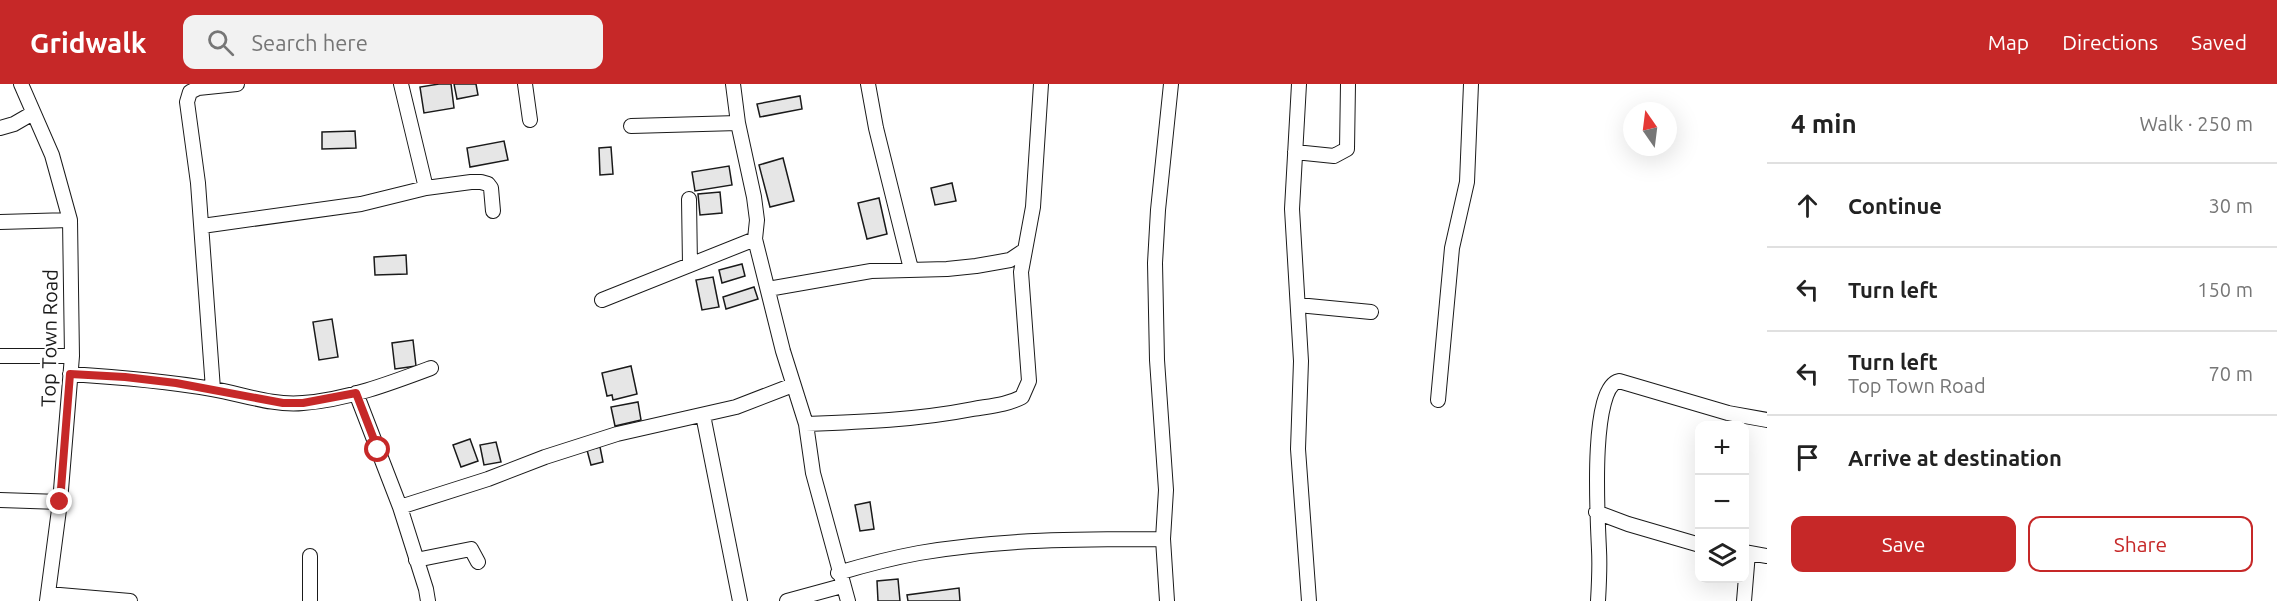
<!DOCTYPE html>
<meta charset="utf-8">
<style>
body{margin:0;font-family:Ubuntu,sans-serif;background:#f2f2f2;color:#222}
.controls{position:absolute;right:18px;bottom:18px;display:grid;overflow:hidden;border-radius:12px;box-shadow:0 6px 24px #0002}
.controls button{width:54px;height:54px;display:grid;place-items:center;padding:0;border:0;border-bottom:2px solid #e0e0e0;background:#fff;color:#222;font:30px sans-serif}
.compass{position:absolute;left:1623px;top:18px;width:54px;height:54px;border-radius:50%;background:#fff;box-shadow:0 6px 24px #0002;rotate:346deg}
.stop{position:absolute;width:18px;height:18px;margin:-14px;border:4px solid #c62828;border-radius:50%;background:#fff}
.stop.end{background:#c62828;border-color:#fff;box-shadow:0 2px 6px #0008}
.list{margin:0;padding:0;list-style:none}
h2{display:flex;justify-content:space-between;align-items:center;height:78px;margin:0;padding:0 24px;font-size:26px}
h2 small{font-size:20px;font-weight:400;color:#767676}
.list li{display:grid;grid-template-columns:39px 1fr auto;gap:18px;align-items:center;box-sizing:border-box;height:84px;padding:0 24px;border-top:2px solid #e0e0e0}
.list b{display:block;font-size:22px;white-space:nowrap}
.list p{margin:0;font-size:20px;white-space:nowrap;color:#767676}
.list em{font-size:20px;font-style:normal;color:#767676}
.actions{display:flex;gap:12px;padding:18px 24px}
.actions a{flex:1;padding:14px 0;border:2px solid #c62828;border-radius:12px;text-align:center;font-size:21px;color:#c62828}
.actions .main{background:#c62828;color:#fff}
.icon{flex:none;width:33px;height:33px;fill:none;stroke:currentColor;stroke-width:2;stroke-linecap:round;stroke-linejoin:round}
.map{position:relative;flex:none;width:1767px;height:517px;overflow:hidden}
header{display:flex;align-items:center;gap:36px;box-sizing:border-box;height:84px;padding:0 30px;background:#c62828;color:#fff}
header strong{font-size:28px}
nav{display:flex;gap:33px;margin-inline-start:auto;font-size:21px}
.search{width:420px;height:54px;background:#f2f2f2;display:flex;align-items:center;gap:15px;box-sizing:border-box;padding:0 21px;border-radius:12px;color:#767676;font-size:22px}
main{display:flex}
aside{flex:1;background:#fff}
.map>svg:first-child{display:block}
.building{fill:#e6e6e6;stroke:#1a1a1a;stroke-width:1.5}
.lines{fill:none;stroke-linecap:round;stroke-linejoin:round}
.minor-casing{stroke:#1a1a1a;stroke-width:16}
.minor{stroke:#fff;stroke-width:14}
.route{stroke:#c62828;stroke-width:8}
.labels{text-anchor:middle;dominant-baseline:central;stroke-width:4.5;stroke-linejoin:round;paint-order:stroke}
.street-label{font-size:20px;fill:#1a1a1a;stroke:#fff}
</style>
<header>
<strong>Gridwalk</strong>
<div class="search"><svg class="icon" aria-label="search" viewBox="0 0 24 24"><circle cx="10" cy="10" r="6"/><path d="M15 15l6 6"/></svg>Search here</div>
<nav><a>Map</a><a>Directions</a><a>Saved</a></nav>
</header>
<main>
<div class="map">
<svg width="1767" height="517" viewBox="0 0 1767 517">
<rect width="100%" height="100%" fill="#fff"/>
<!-- building -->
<path class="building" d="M439 0H451L454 24 424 29 420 3Z
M454 0H476L478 11 457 15Z
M800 12 802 25 760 33 757 20Z
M355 47 356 64 322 65V48Z
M504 57 508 76 470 83 467 64Z
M611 63 613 90 600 91 599 64Z
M783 74 794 117 770 123 759 81Z
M729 82 732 101 695 107 692 88Z
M952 99 956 117 935 121 931 104Z
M720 108 722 129 700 131 698 110Z
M879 114 887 150 867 155 858 119Z
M406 171 407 190 375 191 374 173Z
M742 180 745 192 722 199 719 186Z
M713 193 719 223 702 226 696 196Z
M754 203 758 215 726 225 723 213Z
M332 235 338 273 319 276 313 238Z
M413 256 416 282 395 285 392 259Z
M631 282 637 310 613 316 612 311 607 312 602 289Z
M638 318 641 336 615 342 611 323Z
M470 355 478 377 461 383 453 361Z
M496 358 501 378 484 381 480 361Z
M600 363 603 378 591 381 587 366Z
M870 418 874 445 860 447 855 421Z
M898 495 900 517H878L877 497Z
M959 504 960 517H908L907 511Z"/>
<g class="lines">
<defs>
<path id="minor" d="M21 0 52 71 70 136 72 272 60 418 47 517
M401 0 426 104
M525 0 530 36
M733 0 738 39 754 113 757 136 755 155 783 267 806 340 813 389 848 517
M868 0 876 44 911 185
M1299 0 1292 125 1301 277 1298 365 1309 517
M631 42 738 39
M0 44 14 40 33 29
M1295 68 1334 72 1347 65 1348 0
M689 115 690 181
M0 138 70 136
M202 142 361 120 426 104 471 98H481L488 100 491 104 493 127
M768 205 871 187 947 185 976 182 1010 176 1025 166
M602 216 755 155
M1298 221 1371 228
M0 272H72
M70 290C118 293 165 297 212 305 242 310 273 322 303 319 346 316 391 299 431 284
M213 305 198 99 187 18 190 8 198 4 237 0
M356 309 400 423 426 505 428 517
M1438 316 1452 164 1467 98 1471 0
M703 331 740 517
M806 340C862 338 917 336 973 325 990 322 1007 321 1022 313L1029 297 1021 188 1033 123 1041 0
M0 416 60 418
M400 423 488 395 545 373 617 350 736 323 793 301
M1596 428 1628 440 1700 461
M1744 468 1767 472
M310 472V517
M416 476 471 465 478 478
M838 489C865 481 892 474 919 469 999 455 1082 455 1163 455
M48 510 130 517
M787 517 842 502
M1167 517 1163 455 1166 406 1157 276 1155 179 1158 126 1171 0
M1598 517C1599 500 1600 483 1599 466 1598 440 1589 303 1619 297L1728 329 1767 336
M1744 517 1748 469"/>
</defs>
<!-- minor casing -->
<use href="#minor" class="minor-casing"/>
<!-- minor -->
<use href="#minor" class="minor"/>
</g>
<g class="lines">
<!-- route -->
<path class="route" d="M60 418 70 290 125 293 176 299 283 319H303L356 309 378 366"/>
</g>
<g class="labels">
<!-- street labels -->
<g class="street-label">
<text transform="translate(49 254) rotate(-89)">Top Town Road</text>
</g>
</g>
</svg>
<div class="controls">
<button>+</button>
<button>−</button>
<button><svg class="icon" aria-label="layers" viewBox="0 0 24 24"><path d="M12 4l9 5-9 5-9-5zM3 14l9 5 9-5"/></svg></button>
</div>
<svg class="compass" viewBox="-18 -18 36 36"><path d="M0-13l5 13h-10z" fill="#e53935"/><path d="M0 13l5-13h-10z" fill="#767676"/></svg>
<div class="stop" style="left:378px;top:366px"></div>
<div class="stop end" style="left:60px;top:418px"></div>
</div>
<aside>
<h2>4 min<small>Walk · 250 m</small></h2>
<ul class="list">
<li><svg class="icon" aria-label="ahead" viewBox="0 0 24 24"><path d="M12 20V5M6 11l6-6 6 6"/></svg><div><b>Continue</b></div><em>30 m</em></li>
<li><svg class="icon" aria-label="left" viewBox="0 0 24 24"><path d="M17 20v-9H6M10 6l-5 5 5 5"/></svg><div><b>Turn left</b></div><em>150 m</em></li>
<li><svg class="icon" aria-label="left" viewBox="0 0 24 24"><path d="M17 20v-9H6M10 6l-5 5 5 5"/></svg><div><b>Turn left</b><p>Top Town Road</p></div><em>70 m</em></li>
<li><svg class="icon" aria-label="arrive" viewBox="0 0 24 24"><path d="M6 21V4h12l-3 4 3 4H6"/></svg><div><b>Arrive at destination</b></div></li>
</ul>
<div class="actions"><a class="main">Save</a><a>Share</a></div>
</aside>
</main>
